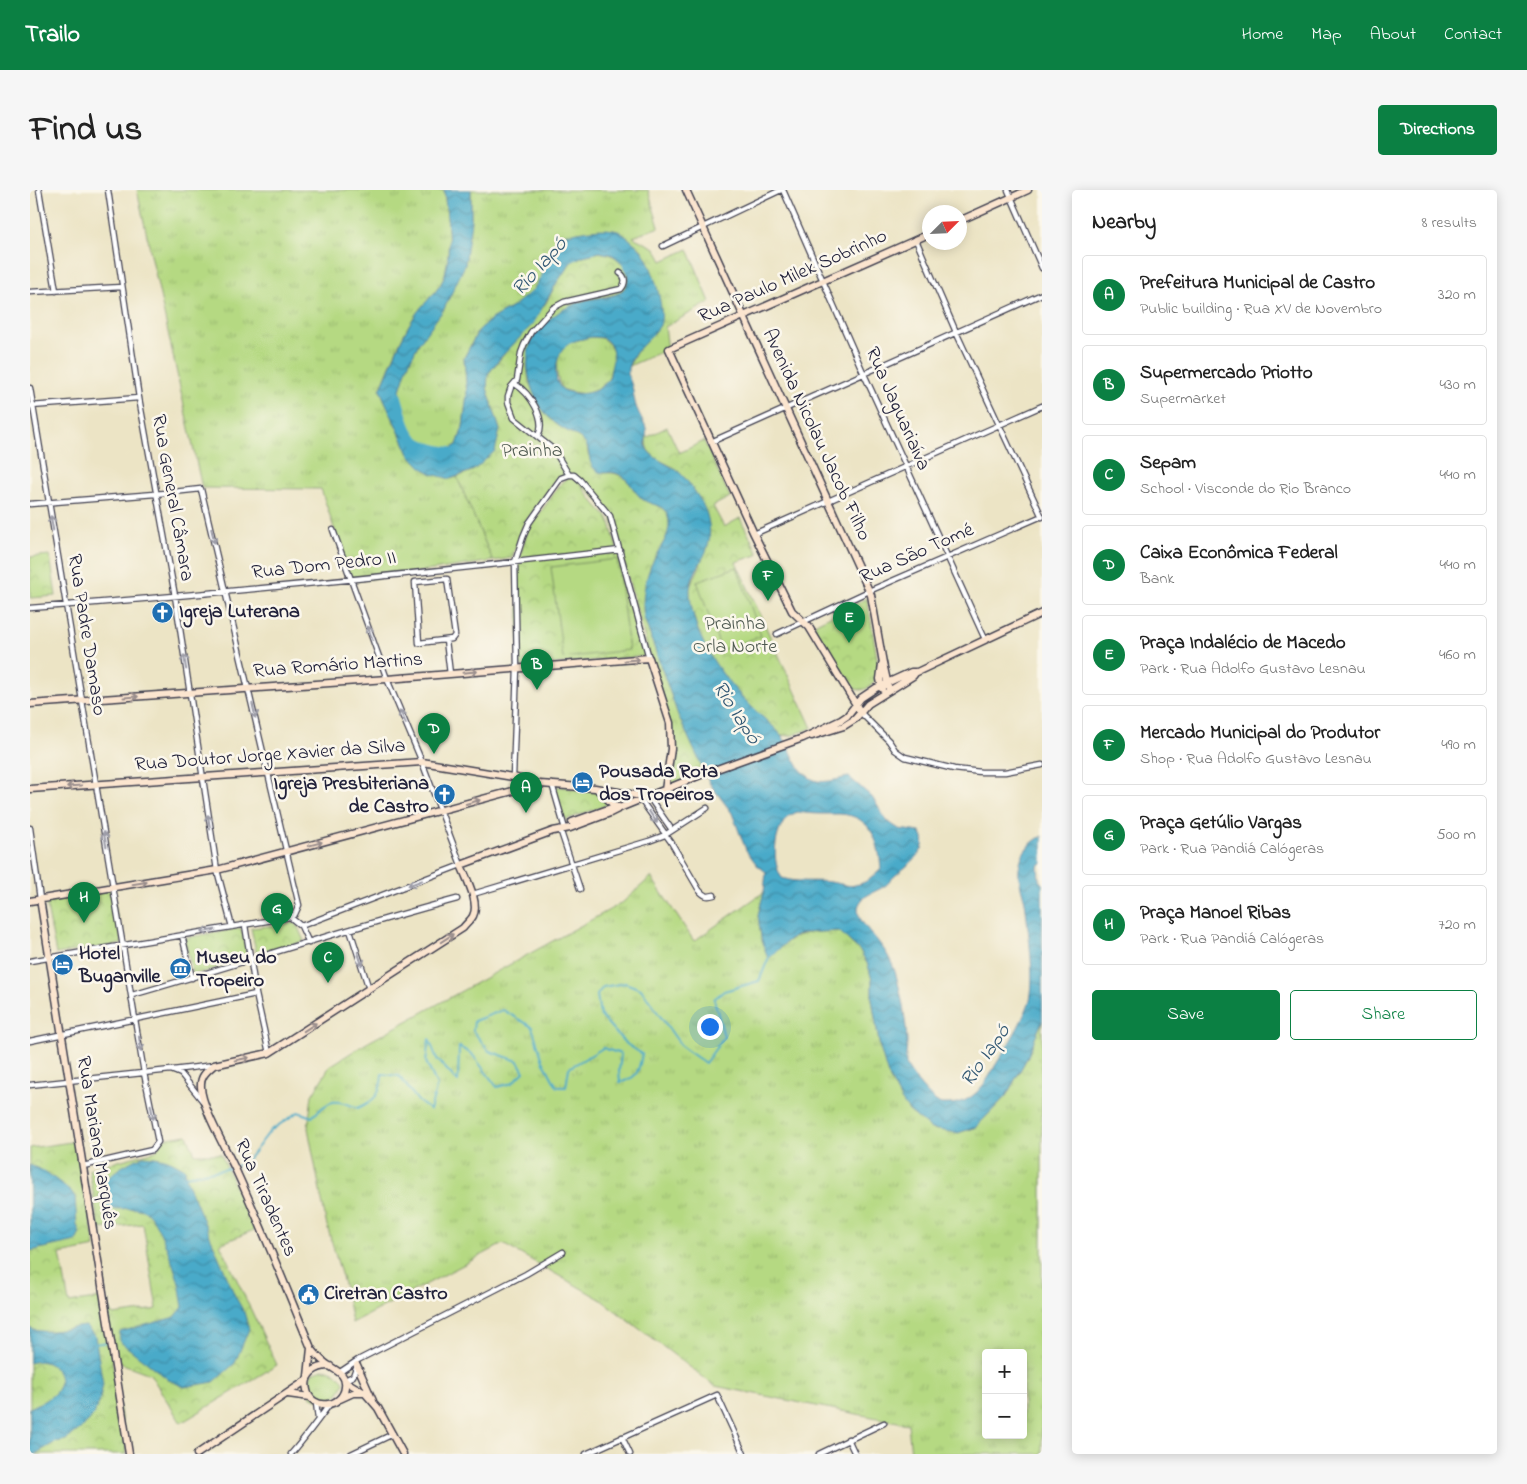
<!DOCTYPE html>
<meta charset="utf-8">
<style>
body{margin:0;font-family:"Indie Flower",sans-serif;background:#f6f6f6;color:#222}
.controls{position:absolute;right:15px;bottom:15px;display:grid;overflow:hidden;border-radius:5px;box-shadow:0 2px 12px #0003}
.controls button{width:45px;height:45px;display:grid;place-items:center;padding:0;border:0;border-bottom:1px solid #e0e0e0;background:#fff;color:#222;font:25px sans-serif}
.compass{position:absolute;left:892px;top:15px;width:45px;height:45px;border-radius:50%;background:#fff;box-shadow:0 2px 12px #0003;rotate:66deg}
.you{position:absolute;left:679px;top:836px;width:18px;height:18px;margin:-12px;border:4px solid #fff;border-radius:50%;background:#1a73e8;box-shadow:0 0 0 8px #1a73e833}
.badge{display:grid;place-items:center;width:32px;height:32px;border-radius:50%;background:#0b8043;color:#fff;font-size:16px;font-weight:700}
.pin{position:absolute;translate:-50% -41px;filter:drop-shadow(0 1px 2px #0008)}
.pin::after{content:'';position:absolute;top:26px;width:18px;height:15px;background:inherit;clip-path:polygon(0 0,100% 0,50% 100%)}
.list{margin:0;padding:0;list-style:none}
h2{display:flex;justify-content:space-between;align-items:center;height:65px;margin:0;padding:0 20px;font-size:21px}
h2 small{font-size:16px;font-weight:400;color:#767676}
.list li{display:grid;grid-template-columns:32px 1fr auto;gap:15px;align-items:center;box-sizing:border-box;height:80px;margin:0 10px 10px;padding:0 10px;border:1px solid #e0e0e0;border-radius:5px}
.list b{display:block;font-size:19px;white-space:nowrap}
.list p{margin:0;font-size:16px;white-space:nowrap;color:#767676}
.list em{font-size:16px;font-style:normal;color:#767676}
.actions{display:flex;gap:10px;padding:15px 20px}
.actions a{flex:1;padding:11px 0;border:1px solid #0b8043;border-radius:5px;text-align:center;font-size:18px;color:#0b8043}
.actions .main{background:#0b8043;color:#fff}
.map{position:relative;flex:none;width:1012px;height:1264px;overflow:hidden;border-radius:5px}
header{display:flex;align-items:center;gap:30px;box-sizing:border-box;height:70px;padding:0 25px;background:#0b8043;color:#fff}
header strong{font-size:24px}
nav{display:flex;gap:28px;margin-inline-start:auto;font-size:18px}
.intro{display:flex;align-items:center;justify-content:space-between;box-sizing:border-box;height:120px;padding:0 30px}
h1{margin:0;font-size:35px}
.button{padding:12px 22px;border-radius:5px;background:#0b8043;color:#fff;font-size:18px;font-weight:700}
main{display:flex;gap:30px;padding:0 30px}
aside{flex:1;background:#fff;border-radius:5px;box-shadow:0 2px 12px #0003}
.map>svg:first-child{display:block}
.grass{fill:url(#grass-tufts);stroke:#6c7e5e;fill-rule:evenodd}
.park{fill:url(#park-crowns);stroke:#6c7e5e}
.garden{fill:#b5d982;stroke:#6c7e5e}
.water{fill:url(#water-waves);stroke:#366682;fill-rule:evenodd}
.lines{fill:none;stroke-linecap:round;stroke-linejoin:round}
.stream{stroke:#4aaac9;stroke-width:2}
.river{stroke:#4aaac9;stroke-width:10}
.street-casing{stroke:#403f50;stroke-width:7}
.secondary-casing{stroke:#403f50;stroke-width:9}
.street{stroke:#fff;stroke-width:4.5}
.secondary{stroke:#fbe5cf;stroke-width:6}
.oneway{stroke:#9c9ca7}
.oneway2{stroke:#998d8c}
.labels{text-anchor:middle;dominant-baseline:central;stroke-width:5;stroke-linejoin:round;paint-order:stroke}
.street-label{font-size:20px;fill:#22223b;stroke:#fbf7ec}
.park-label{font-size:20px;fill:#4e5950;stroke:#fbf7ec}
.poi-label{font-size:20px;font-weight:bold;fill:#22223b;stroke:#fbf7ec;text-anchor:start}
.water-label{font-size:21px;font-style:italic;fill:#325874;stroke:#fbf7ec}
</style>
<header>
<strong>Trailo</strong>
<nav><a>Home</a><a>Map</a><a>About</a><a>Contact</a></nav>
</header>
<div class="intro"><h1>Find us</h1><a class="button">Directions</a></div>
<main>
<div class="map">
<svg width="1012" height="1264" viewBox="0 0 1012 1264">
<defs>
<pattern id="grass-tufts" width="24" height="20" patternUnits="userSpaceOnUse" patternTransform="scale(1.25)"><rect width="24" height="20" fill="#b5d982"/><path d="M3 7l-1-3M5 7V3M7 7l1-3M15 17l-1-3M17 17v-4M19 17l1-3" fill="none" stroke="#9bba71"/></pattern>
<pattern id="park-crowns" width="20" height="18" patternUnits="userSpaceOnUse" patternTransform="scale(1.25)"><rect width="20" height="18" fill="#b5d982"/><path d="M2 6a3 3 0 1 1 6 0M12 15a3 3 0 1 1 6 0" fill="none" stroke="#9bba71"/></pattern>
<pattern id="water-waves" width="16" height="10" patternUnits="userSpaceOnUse" patternTransform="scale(1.25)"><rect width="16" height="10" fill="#4aaac9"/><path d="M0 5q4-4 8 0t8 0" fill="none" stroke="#3d8aa4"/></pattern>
</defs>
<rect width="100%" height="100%" fill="#fbf7ec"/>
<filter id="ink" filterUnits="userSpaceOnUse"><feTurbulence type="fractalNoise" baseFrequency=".02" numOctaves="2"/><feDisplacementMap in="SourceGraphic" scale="10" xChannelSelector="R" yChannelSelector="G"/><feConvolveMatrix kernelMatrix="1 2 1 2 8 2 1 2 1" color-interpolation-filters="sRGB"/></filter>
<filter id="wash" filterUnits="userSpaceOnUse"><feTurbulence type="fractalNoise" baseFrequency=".0096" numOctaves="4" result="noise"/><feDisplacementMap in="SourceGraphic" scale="20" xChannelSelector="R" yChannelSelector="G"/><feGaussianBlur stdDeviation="1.12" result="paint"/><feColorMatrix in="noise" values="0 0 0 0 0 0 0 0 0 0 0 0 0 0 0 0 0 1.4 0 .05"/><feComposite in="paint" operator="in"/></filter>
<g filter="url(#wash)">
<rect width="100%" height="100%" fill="#ece4c5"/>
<!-- grass -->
<path class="grass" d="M107 0H414C417 28 422 56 415 84 411 100 395 111 386 124 370 147 361 174 350 200L379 264 420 289 427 287 463 371 322 392 291 299 172 298Z
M441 0H618L629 37 603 47 625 58 632 71 658 59 680 112 635 137 638 159 599 176 607 161 630 135 612 60 601 52 576 40 535 44 504 99 484 116 461 129 448 141 434 168 437 204 433 237 427 255 418 260H407L386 253 377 241 371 221 370 200 377 175 389 153 441 31Z
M561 147 572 148 579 154 583 162 584 170 578 190 568 199 555 204 542 202 532 199C525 186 523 164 538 154 544 150 554 149 561 147Z
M621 687 664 751 734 702 728 725 731 747 739 768C767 740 771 743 809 741L831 762 838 775 842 790V809L850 858 928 943 946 937 976 906 997 868 1012 831V1264H881L878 1234 685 1196 570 1109 473 1054 322 1133 316 1101 296 1032 278 938 282 905 300 876 335 854 592 713ZM956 1163H993V1245H956Z
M293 1179C301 1180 310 1185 314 1192 311 1202 305 1210 295 1212L281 1207 278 1193 282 1183Z"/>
<!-- park -->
<path class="park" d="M570 62C587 66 592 70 599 86L595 98 586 104 555 110 500 152 497 177 499 192 504 203 510 214 543 244 553 249 557 255 558 264 571 283C592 281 596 289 608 304 617 314 630 312 636 322 647 342 629 355 623 372 617 389 611 410 614 428L648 525 675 582 639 596 643 550 581 326 561 303 540 284 528 287 493 335 482 368 463 371 427 287 444 280 470 240 457 198 458 184 516 113 526 94 541 72 553 66Z
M637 237 649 263 674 251 700 307 683 316 694 337 710 328 728 363 727 365 706 372 782 538 760 546 751 545C715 511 676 476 664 427 662 419 658 409 659 401 661 390 669 382 671 372 672 366 669 309 666 304 663 298 653 285 647 280 633 269 615 270 616 248Z
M539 287 549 292 564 313 577 327 580 333 616 466 488 477 489 369 498 340 532 292Z
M20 365 26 406 0 408V367Z
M837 408 849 480C844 496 832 508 818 493L785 438V434L788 432Z
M524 596 570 602 575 608 577 615 535 630Z
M82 698 92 754 26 764 16 712Z
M266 733 274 751 227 766 221 738Z
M211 738 218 769 163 785 154 748Z
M157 945 165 964H191L224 1040 190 1054 247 1175 151 1233 120 1184 82 1170 97 1264H0V958L48 951 65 1057 30 1064 39 1113 72 1108 83 1125 127 1119 113 1034 69 1039 59 979 126 961 132 949Z"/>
<!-- garden -->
<path class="garden" d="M587 369 599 460 533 468 521 377Z
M707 377 731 446 691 460 667 391Z"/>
<!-- water -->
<path class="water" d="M414 0H441V31L435 75 414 119 389 153 378 175 370 200 371 221 377 241 386 253 407 260H418L427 255 433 237 437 204 434 168 448 141 461 129 484 116 504 99 535 44C551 42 572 36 588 41 594 44 606 54 611 60 622 71 636 121 630 135 622 150 595 165 598 185 599 189 601 192 602 196 604 204 604 213 608 221 610 227 615 233 616 238 618 247 612 256 620 263 627 270 637 274 645 279 656 286 674 313 677 325 680 335 681 349 677 359 672 373 658 389 660 404 663 450 693 489 725 520 734 529 745 537 752 546 762 559 764 577 779 587 791 596 805 589 819 587L842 607 857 631 869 639 890 642C903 660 877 675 866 685 862 688 859 693 855 696 846 702 828 706 828 720 828 732 844 745 850 754 857 763 863 774 866 785 872 807 876 829 877 852 877 859 875 867 876 874 879 883 902 911 911 914 913 914 916 914 918 914 942 914 955 895 965 876 977 856 991 835 999 813 1006 793 998 742 996 719 995 706 987 691 989 678 991 662 998 654 1012 646V673L1008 676 1009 690 1012 694V831L997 868 976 906 946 937 928 943 901 939 879 921 870 908 858 885 850 858 842 809V790L838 775 831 762 809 741 773 743 761 748 738 769 731 747 728 725 734 702 736 682 727 675 716 660 702 623 680 594 648 525 614 428C611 409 615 387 624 369 631 355 644 342 637 324 632 313 621 316 612 309 603 301 599 287 586 283 580 281 573 285 567 281 556 274 562 260 554 252 549 245 539 243 532 238 507 223 495 191 498 163 502 136 533 116 557 110 566 108 578 108 587 104 594 100 598 95 599 86L591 72 583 65 570 62 553 66 541 72 526 94 503 134 471 167 458 184 457 198 470 240 465 261 444 280 420 289 402 284 391 277 379 264 350 200C362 174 370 147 386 124 395 111 411 100 415 84 422 56 417 28 414 0ZM561 147C565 147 570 147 573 148 585 155 584 168 581 179 580 183 580 188 578 190 570 202 555 205 543 203 540 202 534 201 532 199 521 189 526 165 536 156 542 150 554 149 561 147ZM767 622C780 624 790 624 803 624 839 622 849 648 851 679 843 687 837 693 825 695 820 697 812 694 806 693 788 689 769 694 752 688 741 672 744 642 757 628 759 625 764 624 767 622Z
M113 966C132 967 139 969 155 979L157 991 205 1106 214 1122 219 1139 205 1173 184 1192 154 1197 139 1190 89 1151 90 1142 145 1127 153 1117C151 1108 151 1099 148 1090 144 1076 127 1027 115 1021 100 1014 81 1025 70 1012 68 987 93 975 113 966Z
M0 975 16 982 41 1001 45 1007 47 1035 50 1043 46 1051 0 1061Z
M56 1136 65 1146 73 1194 69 1213 63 1226 54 1236 36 1250 26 1252 5 1264H0V1218C7 1214 18 1210 24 1204 40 1187 20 1165 0 1173V1138C17 1146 38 1137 56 1136Z"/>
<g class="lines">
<!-- stream -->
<path class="stream" d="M206 976 221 966 240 941 268 922 282 927C301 909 303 908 328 918 346 910 351 904 352 884L369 886 388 911 400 920 407 895 396 872 399 849 407 869 428 892 429 857 442 864 467 897 482 893 494 882 488 871 459 861 443 841 444 831 473 820 502 837 513 871 527 897H536L539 878 573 858 591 864 589 881 590 892C608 889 609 880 612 864L595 853 570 825 567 805 573 797 595 793 611 799 652 857 675 873 694 847 684 809 694 801 729 791 739 767
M155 986 202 978
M64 1154 79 1152"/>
<!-- river -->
<path class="river" d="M367 207C378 246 378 256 420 262"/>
</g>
</g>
<g filter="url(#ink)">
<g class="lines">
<defs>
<path id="street" d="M9 0 26 101
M78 0 109 208 145 406 187 680 202 737
M753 0 833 182 955 449
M978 0 1012 78
M886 50 926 142 1012 327
M633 56 751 0
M0 102 92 97
M485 194C500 203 517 229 508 246
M0 198 114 883 128 952 122 960 53 976
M1 216 109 208
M681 252 1012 104
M539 285 524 260 484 228 478 212V206L481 197 487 190 491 163 494 155 501 142 523 118 534 112 591 99C596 93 596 87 590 83
M0 314 125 304 171 299 269 715 265 724 260 727 0 771
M724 344 1012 216
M417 389 425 445 422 449 389 453 385 392Z
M0 418C197 403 394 383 590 360
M747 444 839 401 1012 326
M416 450 420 484
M831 523 859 551 865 560 875 567 924 579 951 582H975L1012 575
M483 587 487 478 485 372 493 347 499 333 531 288 539 285H544L550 290 580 326 619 468
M522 594 535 639
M619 607 642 640
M611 610 641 652 669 700C674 706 677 707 684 705
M0 638 10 709
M530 639 550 699
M443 704 619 651 635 645 677 618
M260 727 271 736 279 753
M215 735 226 804 239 863
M271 736 431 675 392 572 357 489 303 340
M320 740 339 799
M152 745 162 788
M102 805C210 774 318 738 427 709
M0 851 226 804
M143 880 184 875
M0 895 141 880 151 884 172 910
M310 1182 328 1170 496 1084 533 1062
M315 1190 323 1186 327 1175
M286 1213 288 1229
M592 1247 600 1264
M818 1249 825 1264
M261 1264C275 1248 287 1231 300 1214
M321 1264 363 1244
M556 1264 687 1205 714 1264
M789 1264 854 1233"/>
<path id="secondary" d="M656 0 841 405 853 473 859 500
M929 31 998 0
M852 474 850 489 852 499
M0 514 357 489 619 468 640 533 641 559 635 600
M831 523 779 437 762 421 724 344 639 159 899 44
M782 546 814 536 825 529 838 514 883 486 886 482
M0 599 392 572 483 587 510 594 565 598 617 607
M568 600 588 619
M542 632 581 618 589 617
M10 709 99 1264
M0 711 187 680 509 594
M327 1175 343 1211
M300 1176C286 1176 273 1184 277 1200 281 1221 313 1218 315 1197 317 1182 303 1180 294 1172 289 1168 285 1163 281 1158 257 1100 234 1042 208 985 199 964 171 917 171 897 170 886 177 881 184 875L239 863 433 738C436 734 441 730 443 726 450 713 436 688 431 675L523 641 540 638 580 623 592 617 673 584 773 548 811 530 817 526 831 508 846 498 881 482H887L1012 423
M278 1186 281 1158
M315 1191 335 1203 348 1218 373 1264
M258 1204 280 1207
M310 1209 323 1203H333
M167 1264 277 1190"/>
</defs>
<!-- street casing -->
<use href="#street" class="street-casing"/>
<!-- secondary casing -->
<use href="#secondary" class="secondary-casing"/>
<!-- street -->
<use href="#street" class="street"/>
<!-- secondary -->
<use href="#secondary" class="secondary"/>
</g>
<!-- one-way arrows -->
<defs><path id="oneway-shaft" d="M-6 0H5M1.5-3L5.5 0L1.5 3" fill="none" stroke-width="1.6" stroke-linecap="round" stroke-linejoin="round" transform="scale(1.25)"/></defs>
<g class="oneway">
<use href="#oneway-shaft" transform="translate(22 333) rotate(-100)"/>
<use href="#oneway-shaft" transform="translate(183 346) rotate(76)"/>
<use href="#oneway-shaft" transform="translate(340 443) rotate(-110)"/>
<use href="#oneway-shaft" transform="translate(155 472) rotate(-99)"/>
<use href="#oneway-shaft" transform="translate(224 521) rotate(77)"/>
<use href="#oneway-shaft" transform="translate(373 527) rotate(-113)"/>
<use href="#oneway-shaft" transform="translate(623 627) rotate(56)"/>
<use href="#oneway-shaft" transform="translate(179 632) rotate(-99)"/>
<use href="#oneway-shaft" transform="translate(75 649) rotate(-100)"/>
<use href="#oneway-shaft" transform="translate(385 693) rotate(159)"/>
<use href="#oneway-shaft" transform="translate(178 741) rotate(171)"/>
<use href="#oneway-shaft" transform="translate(330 769) rotate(72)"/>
<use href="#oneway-shaft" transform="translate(110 854) rotate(81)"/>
<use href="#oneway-shaft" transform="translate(122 922) rotate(79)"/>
</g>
<g class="oneway2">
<use href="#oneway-shaft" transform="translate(602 470) rotate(-4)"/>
<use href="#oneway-shaft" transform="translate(440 482) rotate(-5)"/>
<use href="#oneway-shaft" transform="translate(101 507) rotate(-4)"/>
<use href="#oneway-shaft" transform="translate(44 596) rotate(176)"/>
<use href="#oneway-shaft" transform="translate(443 612) rotate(-16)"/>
<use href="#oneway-shaft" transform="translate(285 654) rotate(-15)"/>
<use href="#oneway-shaft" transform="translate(110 693) rotate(-9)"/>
<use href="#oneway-shaft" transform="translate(417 748) rotate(-33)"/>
<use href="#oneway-shaft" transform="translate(280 837) rotate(-33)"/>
<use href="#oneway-shaft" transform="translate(212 869) rotate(-12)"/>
</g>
</g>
<!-- icons -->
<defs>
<symbol id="church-disc" viewBox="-11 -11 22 22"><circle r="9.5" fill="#1f6fb2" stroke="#fbf7ec"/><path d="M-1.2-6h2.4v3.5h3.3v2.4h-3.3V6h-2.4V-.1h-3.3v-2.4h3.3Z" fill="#fff"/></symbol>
<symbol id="hotel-disc" viewBox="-11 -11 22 22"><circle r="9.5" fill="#1f6fb2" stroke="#fbf7ec"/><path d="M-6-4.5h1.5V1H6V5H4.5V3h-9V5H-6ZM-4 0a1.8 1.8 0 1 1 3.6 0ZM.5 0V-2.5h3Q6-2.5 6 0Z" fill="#fff"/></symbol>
<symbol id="museum-disc" viewBox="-11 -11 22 22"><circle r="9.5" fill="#1f6fb2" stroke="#fbf7ec"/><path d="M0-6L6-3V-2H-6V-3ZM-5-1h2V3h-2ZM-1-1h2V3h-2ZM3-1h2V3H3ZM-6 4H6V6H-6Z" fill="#fff"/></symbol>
<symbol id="civic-disc" viewBox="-11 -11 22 22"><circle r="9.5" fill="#1f6fb2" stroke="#fbf7ec"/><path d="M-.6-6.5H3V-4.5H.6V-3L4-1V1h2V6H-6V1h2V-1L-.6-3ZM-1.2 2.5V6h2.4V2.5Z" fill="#fff"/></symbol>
</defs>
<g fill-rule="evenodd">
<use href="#church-disc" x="120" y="410" width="25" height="25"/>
<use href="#hotel-disc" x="540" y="580" width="25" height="25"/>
<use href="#church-disc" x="402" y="592" width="25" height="25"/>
<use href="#hotel-disc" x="20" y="762" width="25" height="25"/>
<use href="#museum-disc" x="138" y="766" width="25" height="25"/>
<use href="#civic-disc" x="266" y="1092" width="25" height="25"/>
</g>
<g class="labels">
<!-- street labels -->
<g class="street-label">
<text transform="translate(763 87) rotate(-24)">Rua Paulo Milek Sobrinho</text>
<text transform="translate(867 219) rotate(66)">Rua Jaguariaíva</text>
<text transform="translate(786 245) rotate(65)">Avenida Nicolau Jacob Filho</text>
<text transform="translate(142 308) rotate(80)">Rua General Câmara</text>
<text transform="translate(887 364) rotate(-24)">Rua São Tomé</text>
<text transform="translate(294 376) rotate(-6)">Rua Dom Pedro II</text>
<text transform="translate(56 445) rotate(81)">Rua Padre Damaso</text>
<text transform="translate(308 476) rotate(-4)">Rua Romário Martins</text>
<text transform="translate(240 566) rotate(-4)">Rua Doutor Jorge Xavier da Silva</text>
<text transform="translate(66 953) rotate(81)">Rua Mariana Marquês</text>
<text transform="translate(235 1008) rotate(66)">Rua Tiradentes</text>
</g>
<!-- park labels -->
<g class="park-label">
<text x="502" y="261">Prainha</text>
<text x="705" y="434">Prainha<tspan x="705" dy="23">Orla Norte</tspan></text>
</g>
<!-- poi labels -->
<g class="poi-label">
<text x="149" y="422">Igreja Luterana</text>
<text x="569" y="582">Pousada Rota<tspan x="569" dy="23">dos Tropeiros</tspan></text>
<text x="399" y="594" text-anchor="end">Igreja Presbiteriana<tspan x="399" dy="23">de Castro</tspan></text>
<text x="49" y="764">Hotel<tspan x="49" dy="23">Buganville</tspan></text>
<text x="166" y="768">Museu do<tspan x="166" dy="23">Tropeiro</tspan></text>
<text x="294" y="1104">Ciretran Castro</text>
</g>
<!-- water labels -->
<g class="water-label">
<text transform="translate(510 77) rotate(-48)">Rio Iapó</text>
<text transform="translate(706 523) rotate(57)">Rio Iapó</text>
<text transform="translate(956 866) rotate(-55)">Rio Iapó</text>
</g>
</g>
</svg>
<div class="controls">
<button>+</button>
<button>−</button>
</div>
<svg class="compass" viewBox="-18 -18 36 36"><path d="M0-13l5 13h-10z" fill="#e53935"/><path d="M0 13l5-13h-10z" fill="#767676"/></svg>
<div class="you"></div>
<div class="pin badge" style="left:496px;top:623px">A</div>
<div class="pin badge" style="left:507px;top:500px">B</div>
<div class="pin badge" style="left:298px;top:793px">C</div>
<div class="pin badge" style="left:404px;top:564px">D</div>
<div class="pin badge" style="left:819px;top:453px">E</div>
<div class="pin badge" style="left:738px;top:411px">F</div>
<div class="pin badge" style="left:247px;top:744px">G</div>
<div class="pin badge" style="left:54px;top:733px">H</div>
</div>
<aside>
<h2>Nearby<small>8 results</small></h2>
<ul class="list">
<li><span class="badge">A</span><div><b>Prefeitura Municipal de Castro</b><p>Public building · Rua XV de Novembro</p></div><em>320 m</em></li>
<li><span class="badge">B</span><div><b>Supermercado Priotto</b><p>Supermarket</p></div><em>430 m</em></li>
<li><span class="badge">C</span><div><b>Sepam</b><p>School · Visconde do Rio Branco</p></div><em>440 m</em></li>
<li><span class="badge">D</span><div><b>Caixa Econômica Federal</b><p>Bank</p></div><em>440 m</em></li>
<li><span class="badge">E</span><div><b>Praça Indalécio de Macedo</b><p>Park · Rua Adolfo Gustavo Lesnau</p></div><em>460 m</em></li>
<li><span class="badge">F</span><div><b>Mercado Municipal do Produtor</b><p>Shop · Rua Adolfo Gustavo Lesnau</p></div><em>490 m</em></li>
<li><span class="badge">G</span><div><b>Praça Getúlio Vargas</b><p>Park · Rua Pandiá Calógeras</p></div><em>500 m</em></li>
<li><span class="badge">H</span><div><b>Praça Manoel Ribas</b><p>Park · Rua Pandiá Calógeras</p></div><em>720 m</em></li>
</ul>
<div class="actions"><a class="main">Save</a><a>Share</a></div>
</aside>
</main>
